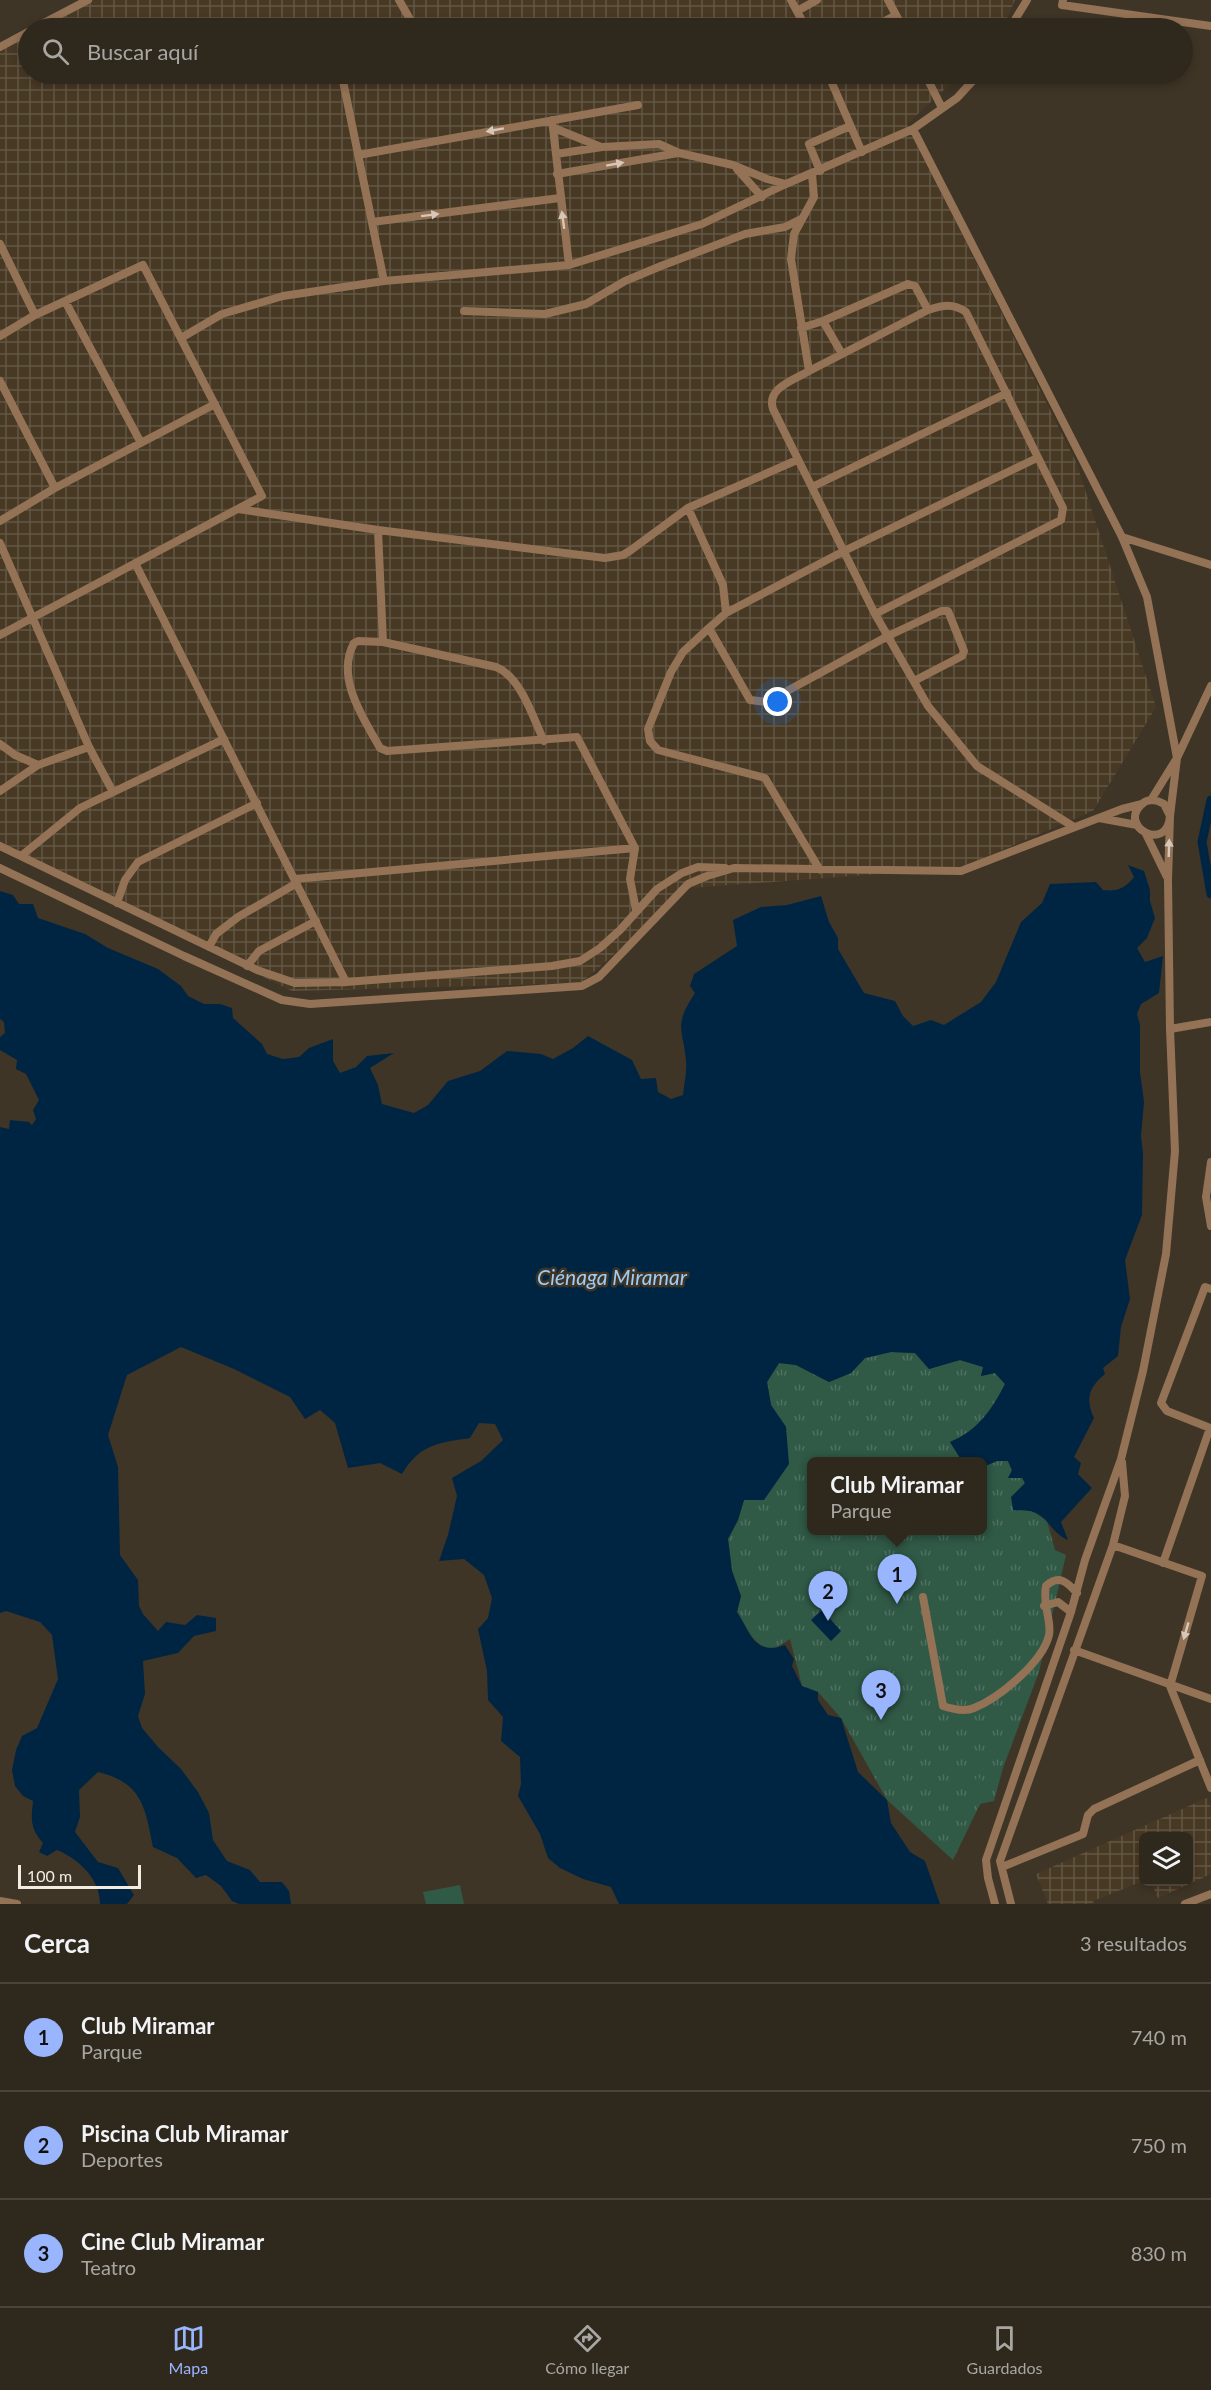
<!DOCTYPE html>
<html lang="es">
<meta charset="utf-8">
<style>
body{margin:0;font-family:Lato,sans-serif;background:#373025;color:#f1f3f6}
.controls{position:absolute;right:18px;bottom:18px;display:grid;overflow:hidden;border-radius:9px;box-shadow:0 3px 9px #0003}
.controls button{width:54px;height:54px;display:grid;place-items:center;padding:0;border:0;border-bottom:2px solid #4a443b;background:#2f281c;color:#f1f3f6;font:30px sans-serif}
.scale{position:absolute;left:18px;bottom:15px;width:123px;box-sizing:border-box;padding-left:6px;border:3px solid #f3ece3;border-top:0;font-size:16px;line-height:21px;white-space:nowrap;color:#f3ece3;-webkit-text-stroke:4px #3f3526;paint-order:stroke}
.you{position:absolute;left:778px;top:702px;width:21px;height:21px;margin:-15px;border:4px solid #fff;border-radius:50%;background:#1a73e8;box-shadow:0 0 0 9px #1a73e833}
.badge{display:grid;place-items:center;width:39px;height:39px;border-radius:50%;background:#99b5fd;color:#111;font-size:20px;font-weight:700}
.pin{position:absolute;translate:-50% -50px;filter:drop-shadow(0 2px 3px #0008)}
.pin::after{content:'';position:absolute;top:32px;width:21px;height:18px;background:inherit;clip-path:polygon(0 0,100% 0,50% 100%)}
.popup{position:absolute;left:807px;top:1457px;width:180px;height:78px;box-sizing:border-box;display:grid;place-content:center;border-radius:9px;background:#2f281c;filter:drop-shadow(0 2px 4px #0005);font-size:20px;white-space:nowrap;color:#a7a6a3}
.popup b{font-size:22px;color:#f1f3f6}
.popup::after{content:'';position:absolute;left:50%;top:100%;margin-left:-12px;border:12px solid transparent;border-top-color:#2f281c}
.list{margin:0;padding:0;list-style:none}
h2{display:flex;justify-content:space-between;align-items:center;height:78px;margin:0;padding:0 24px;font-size:26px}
h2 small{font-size:20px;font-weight:400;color:#a7a6a3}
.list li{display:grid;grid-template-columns:39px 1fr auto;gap:18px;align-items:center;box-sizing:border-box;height:108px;padding:0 24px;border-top:2px solid #4a443b}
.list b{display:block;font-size:22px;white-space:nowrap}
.list p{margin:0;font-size:20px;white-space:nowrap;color:#a7a6a3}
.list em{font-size:20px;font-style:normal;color:#a7a6a3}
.icon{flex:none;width:33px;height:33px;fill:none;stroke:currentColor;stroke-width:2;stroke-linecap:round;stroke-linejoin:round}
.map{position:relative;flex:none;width:1211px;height:1904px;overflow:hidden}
.search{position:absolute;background:#2f281c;box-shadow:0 3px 9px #0003;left:18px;right:18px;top:18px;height:66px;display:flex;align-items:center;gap:15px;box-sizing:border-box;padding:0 21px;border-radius:33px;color:#a7a6a3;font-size:22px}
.sheet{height:402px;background:#2f281c}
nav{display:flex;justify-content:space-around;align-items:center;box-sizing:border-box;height:84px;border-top:2px solid #4a443b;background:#2f281c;font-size:16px;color:#a7a6a3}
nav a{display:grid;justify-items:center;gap:3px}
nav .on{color:#99b5fd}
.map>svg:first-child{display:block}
.industrial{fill:url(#industrial-grid)}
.grass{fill:url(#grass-tufts)}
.pitch{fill:#305946}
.water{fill:#002543}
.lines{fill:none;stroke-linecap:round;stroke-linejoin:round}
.canal{stroke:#002543;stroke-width:9}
.street{stroke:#937256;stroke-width:8}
.oneway{fill:#d6c7b9}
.labels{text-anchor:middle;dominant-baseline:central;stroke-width:5;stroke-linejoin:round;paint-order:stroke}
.water-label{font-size:21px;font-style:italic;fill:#9ccdf9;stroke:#3f3526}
</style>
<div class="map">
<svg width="1211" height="1904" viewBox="0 0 1211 1904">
<defs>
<pattern id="industrial-grid" width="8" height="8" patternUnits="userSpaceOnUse" patternTransform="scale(1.5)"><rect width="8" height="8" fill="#483924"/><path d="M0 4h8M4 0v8" fill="none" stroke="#635644"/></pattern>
<pattern id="grass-tufts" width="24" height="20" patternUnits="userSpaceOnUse" patternTransform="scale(1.5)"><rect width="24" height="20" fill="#305946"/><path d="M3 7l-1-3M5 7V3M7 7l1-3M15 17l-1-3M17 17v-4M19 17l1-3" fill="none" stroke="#4e7161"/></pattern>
</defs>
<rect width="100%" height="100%" fill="#3f3526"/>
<!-- industrial -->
<path class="industrial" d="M79 0H1015L1003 28H28V74H961L907 124 1076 462 1156 707 1093 811 960 868 690 888 581 983 292 991 0 848V44Z
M1207 1798 1211 1808V1874L1158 1898 1151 1882H1188V1836H1144L1143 1881 1093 1901 1094 1904H1048L1036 1874Z"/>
<!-- grass -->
<path class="grass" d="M891 1352 915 1353 929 1369 960 1360 984 1367 981 1376 995 1373 1005 1384C992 1409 978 1431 950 1442L962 1461 812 1462V1530H982L983 1467 997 1461H1008L1012 1471 1023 1478 1034 1512 1047 1521 1055 1550 1066 1555 1039 1672 1003 1768 994 1801 980 1804 953 1860 887 1800 841 1718 818 1692 802 1686 790 1639 772 1650C750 1643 749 1629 737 1612L741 1596 732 1571 728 1539 738 1520 744 1500 786 1427 771 1405 767 1382 779 1363 796 1365 829 1382 851 1373 865 1358Z"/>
<!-- pitch -->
<path class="pitch" d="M892 1672 895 1693 876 1696 873 1676Z
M978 1777 992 1790 981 1804 965 1790Z
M960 1796 975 1810 962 1823 948 1808Z
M460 1885 464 1904H426L423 1892Z"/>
<!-- water -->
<path class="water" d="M1128 865 1144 871 1150 890V901L1155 918 1147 938 1137 948 1145 962 1163 956 1159 993 1141 1004 1137 1014 1140 1025V1072L1144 1102 1141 1136 1143 1154 1142 1215 1125 1260 1130 1299 1121 1327 1118 1356 1103 1368 1105 1374C1089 1387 1085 1399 1094 1418L1074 1457 1081 1463 1078 1474 1092 1488 1061 1522 1068 1540C1051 1533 1049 1517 1033 1512 1028 1510 1019 1511 1013 1510L1011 1497 1025 1483 1022 1478H1008L1012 1470 1008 1461H997L983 1467 982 1462 962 1461 950 1442C977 1431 992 1410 1005 1384L995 1373 981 1376 983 1367 960 1360 929 1369 915 1353 891 1352 865 1358 851 1373 829 1382 796 1365 779 1363 767 1382 771 1405 786 1427 789 1464 764 1500H744L738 1520 728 1539 732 1571 741 1596 737 1612C751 1633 754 1656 785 1645L794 1659 792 1666 802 1686 818 1692V1700L828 1715 841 1718 858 1772 887 1800 891 1823 910 1852 925 1861 940 1904H619L611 1887 583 1879 560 1868 548 1858 540 1834 518 1796 521 1784 520 1757 501 1741 503 1717 488 1700 487 1671 478 1629 488 1618 492 1598 484 1575 464 1559 439 1561 448 1535 457 1496 452 1478 481 1461 503 1440 495 1424 479 1423 470 1438C438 1443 420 1444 402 1474L380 1463 348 1468 335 1423 320 1410 305 1419 290 1397 234 1369 181 1347 127 1375 108 1435 118 1467 120 1555 138 1580 139 1606 143 1614 158 1631 166 1622 185 1625 197 1615 216 1618V1631L194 1636 178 1653 143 1661 145 1694 138 1716 142 1728 158 1747 181 1769 198 1792 209 1813 213 1840 227 1861 250 1870 260 1882H282L289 1891 291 1904H239L232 1901 221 1886 206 1875 196 1878 177 1858 153 1847C145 1808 143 1783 98 1772L79 1790 80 1817 75 1832 98 1862 118 1868 134 1895 127 1904H100C100 1879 79 1859 57 1850L47 1856 39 1852 43 1843C30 1829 31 1819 33 1801L23 1796 15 1786 12 1770 16 1750 22 1736 37 1728 58 1679 52 1635 40 1622 6 1611 0 1613V1127L9 1129 10 1120 29 1122 32 1125 36 1119 33 1110 39 1100 26 1074 16 1069 17 1060 0 1050V1037L5 1033 4 1022 0 1019V891L13 895 19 904H33L38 918 85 934 108 948 158 969 181 986 188 996 204 1004H220L232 1008 233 1018 262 1044 267 1054 283 1059 299 1057 309 1048 333 1039V1061L340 1073 356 1067 367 1056 394 1053 370 1068 378 1085 382 1104 414 1113 428 1105 448 1081 480 1071 507 1051 541 1054 553 1059 573 1048 588 1036 632 1060 641 1079 656 1078 658 1092 671 1099 683 1095C684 1085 687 1072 686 1061 683 1027 673 1027 695 993L690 986 694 974 737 946 733 920 761 907 787 905 821 896 829 922 838 938V949L864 993 895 1001 903 1016 913 1026 931 1020 944 1025 981 1002 996 982 1021 922 1042 903 1050 884 1096 882 1103 890C1116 892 1126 888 1134 877Z
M822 1610 841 1631 831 1641 811 1620Z"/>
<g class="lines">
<!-- canal -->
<path class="canal" d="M1211 800 1202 842 1211 894"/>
<!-- street -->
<path class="street" d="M399 0 415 28
M791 0 806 28
M1063 0 1062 5 1211 26
M797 11 817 0
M896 15 903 28
M34 28 88 0
M872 28 896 15 888 0
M1010 28 1027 0
M0 47 28 32
M358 74 343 81 384 281
M828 74 862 152
M925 74 942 108
M552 120 569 265
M554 128 601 147
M913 129 1122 537 1147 597 1177 758 1170 816C1167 854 1117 826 1142 804 1148 798 1157 800 1164 804L1170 816 1168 880 1170 1029 1175 1151 1166 1254 1143 1371 1121 1459 1085 1560 1071 1612 986 1860 988 1878 995 1904
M556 154 602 147 659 144 679 153 733 165 767 179 786 184
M358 155 638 105
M737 169 762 197
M820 171 809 144 850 126
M557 174 678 153
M812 174 814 197 794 234 791 259 809 371C794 380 766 388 773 409L875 614 928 706 977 766 1074 827
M372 222 560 198
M0 244 35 315
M65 301 141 443
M464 311 545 314 586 304 625 281 661 266 745 234 785 227 801 219
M823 321 842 354
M801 328 823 321 908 284 915 286 928 310
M0 336 35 315 143 265 262 496 0 635
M181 338 222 314 283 296 384 281 569 265 702 224 786 184 913 129 957 98 979 74
M809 371 928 310C943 305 953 303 966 312L1063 508 1061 520 875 614
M0 381 55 488
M812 487 1007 393
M688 508 797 460
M238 509 378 530 383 642 358 641 354 643C335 678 364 719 380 748L387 751 577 737 635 848 630 879 636 910
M0 521 55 488 215 404
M378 530 605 558 623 555 631 550 688 508 723 585 726 613
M1122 537 1211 565
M0 543 89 747 113 792
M135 563 346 982
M709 628 683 652 671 672 648 729 650 741 658 750 765 778 820 870
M383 642 496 667C521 677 533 718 544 741
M914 681 962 656 964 651 948 611H941L888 636 767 702 750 700 709 628 726 613 844 551 1037 458
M0 744 15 755 38 765 89 747
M0 791 38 765
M1151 800 1177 758 1211 686
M1099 818 1137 825
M1146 834 1167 877
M0 846 257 970 295 983 346 982 552 966 580 961 600 948 620 930 657 889 682 873 698 867 725 868
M21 856 80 808 224 739
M0 868 184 956 282 1000 310 1004 582 986 599 977 688 884 707 876 734 868 961 871 1122 809 1142 804
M295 879 635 848
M117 903 125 880 138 862 257 803
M209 947 216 934 238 917 297 883
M247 966 259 951 316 921
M1170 1029 1211 1022
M1211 1162 1206 1197 1211 1226
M1113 1545 1202 1576 1170 1686 1211 1788
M1163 1563 1210 1428 1167 1411 1161 1403 1205 1287 1211 1289
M923 1597 943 1706C952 1709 965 1712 974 1708 999 1698 1043 1662 1049 1635 1052 1620 1042 1606 1046 1586 1059 1574 1067 1582 1077 1593
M1044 1606 1058 1602 1071 1612
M1074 1650 1211 1699
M1002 1867 1083 1834 1088 1815 1094 1809 1200 1760
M0 1901 17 1904
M1011 1904 1000 1861 1113 1545 1125 1496 1122 1462
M1185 1904 1211 1894"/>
</g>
<!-- one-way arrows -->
<defs><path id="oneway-solid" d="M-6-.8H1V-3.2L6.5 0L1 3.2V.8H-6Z" transform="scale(1.5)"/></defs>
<g class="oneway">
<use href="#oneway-solid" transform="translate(495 130) rotate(170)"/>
<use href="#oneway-solid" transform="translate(615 164) rotate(-10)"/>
<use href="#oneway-solid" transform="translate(430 215) rotate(-7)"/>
<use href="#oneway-solid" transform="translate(563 220) rotate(-98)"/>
<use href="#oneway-solid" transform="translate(1169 848) rotate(-88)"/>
<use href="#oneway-solid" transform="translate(1186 1631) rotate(106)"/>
</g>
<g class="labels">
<!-- water labels -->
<g class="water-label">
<text x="612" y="1276">Ciénaga Miramar</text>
</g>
</g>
</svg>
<div class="controls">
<button><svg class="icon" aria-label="layers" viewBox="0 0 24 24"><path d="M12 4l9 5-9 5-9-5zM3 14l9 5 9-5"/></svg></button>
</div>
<div class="scale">100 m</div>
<div class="you"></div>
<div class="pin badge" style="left:897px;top:1604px">1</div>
<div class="popup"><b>Club Miramar</b>Parque</div>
<div class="pin badge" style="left:828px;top:1621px">2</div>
<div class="pin badge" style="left:881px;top:1720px">3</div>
<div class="search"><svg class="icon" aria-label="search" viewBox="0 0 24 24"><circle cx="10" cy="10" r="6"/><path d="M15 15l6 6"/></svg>Buscar aquí</div>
</div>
<section class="sheet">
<h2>Cerca<small>3 resultados</small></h2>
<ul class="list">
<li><span class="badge">1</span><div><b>Club Miramar</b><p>Parque</p></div><em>740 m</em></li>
<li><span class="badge">2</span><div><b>Piscina Club Miramar</b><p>Deportes</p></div><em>750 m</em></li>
<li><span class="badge">3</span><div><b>Cine Club Miramar</b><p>Teatro</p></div><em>830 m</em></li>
</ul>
</section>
<nav>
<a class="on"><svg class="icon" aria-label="map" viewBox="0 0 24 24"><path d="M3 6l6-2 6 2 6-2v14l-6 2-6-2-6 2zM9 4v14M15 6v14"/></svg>Mapa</a>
<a><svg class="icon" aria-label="directions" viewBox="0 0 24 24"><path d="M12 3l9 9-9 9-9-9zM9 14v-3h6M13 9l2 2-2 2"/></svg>Cómo llegar</a>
<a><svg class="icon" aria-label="saved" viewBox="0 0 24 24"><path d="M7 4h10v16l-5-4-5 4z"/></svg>Guardados</a>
</nav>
